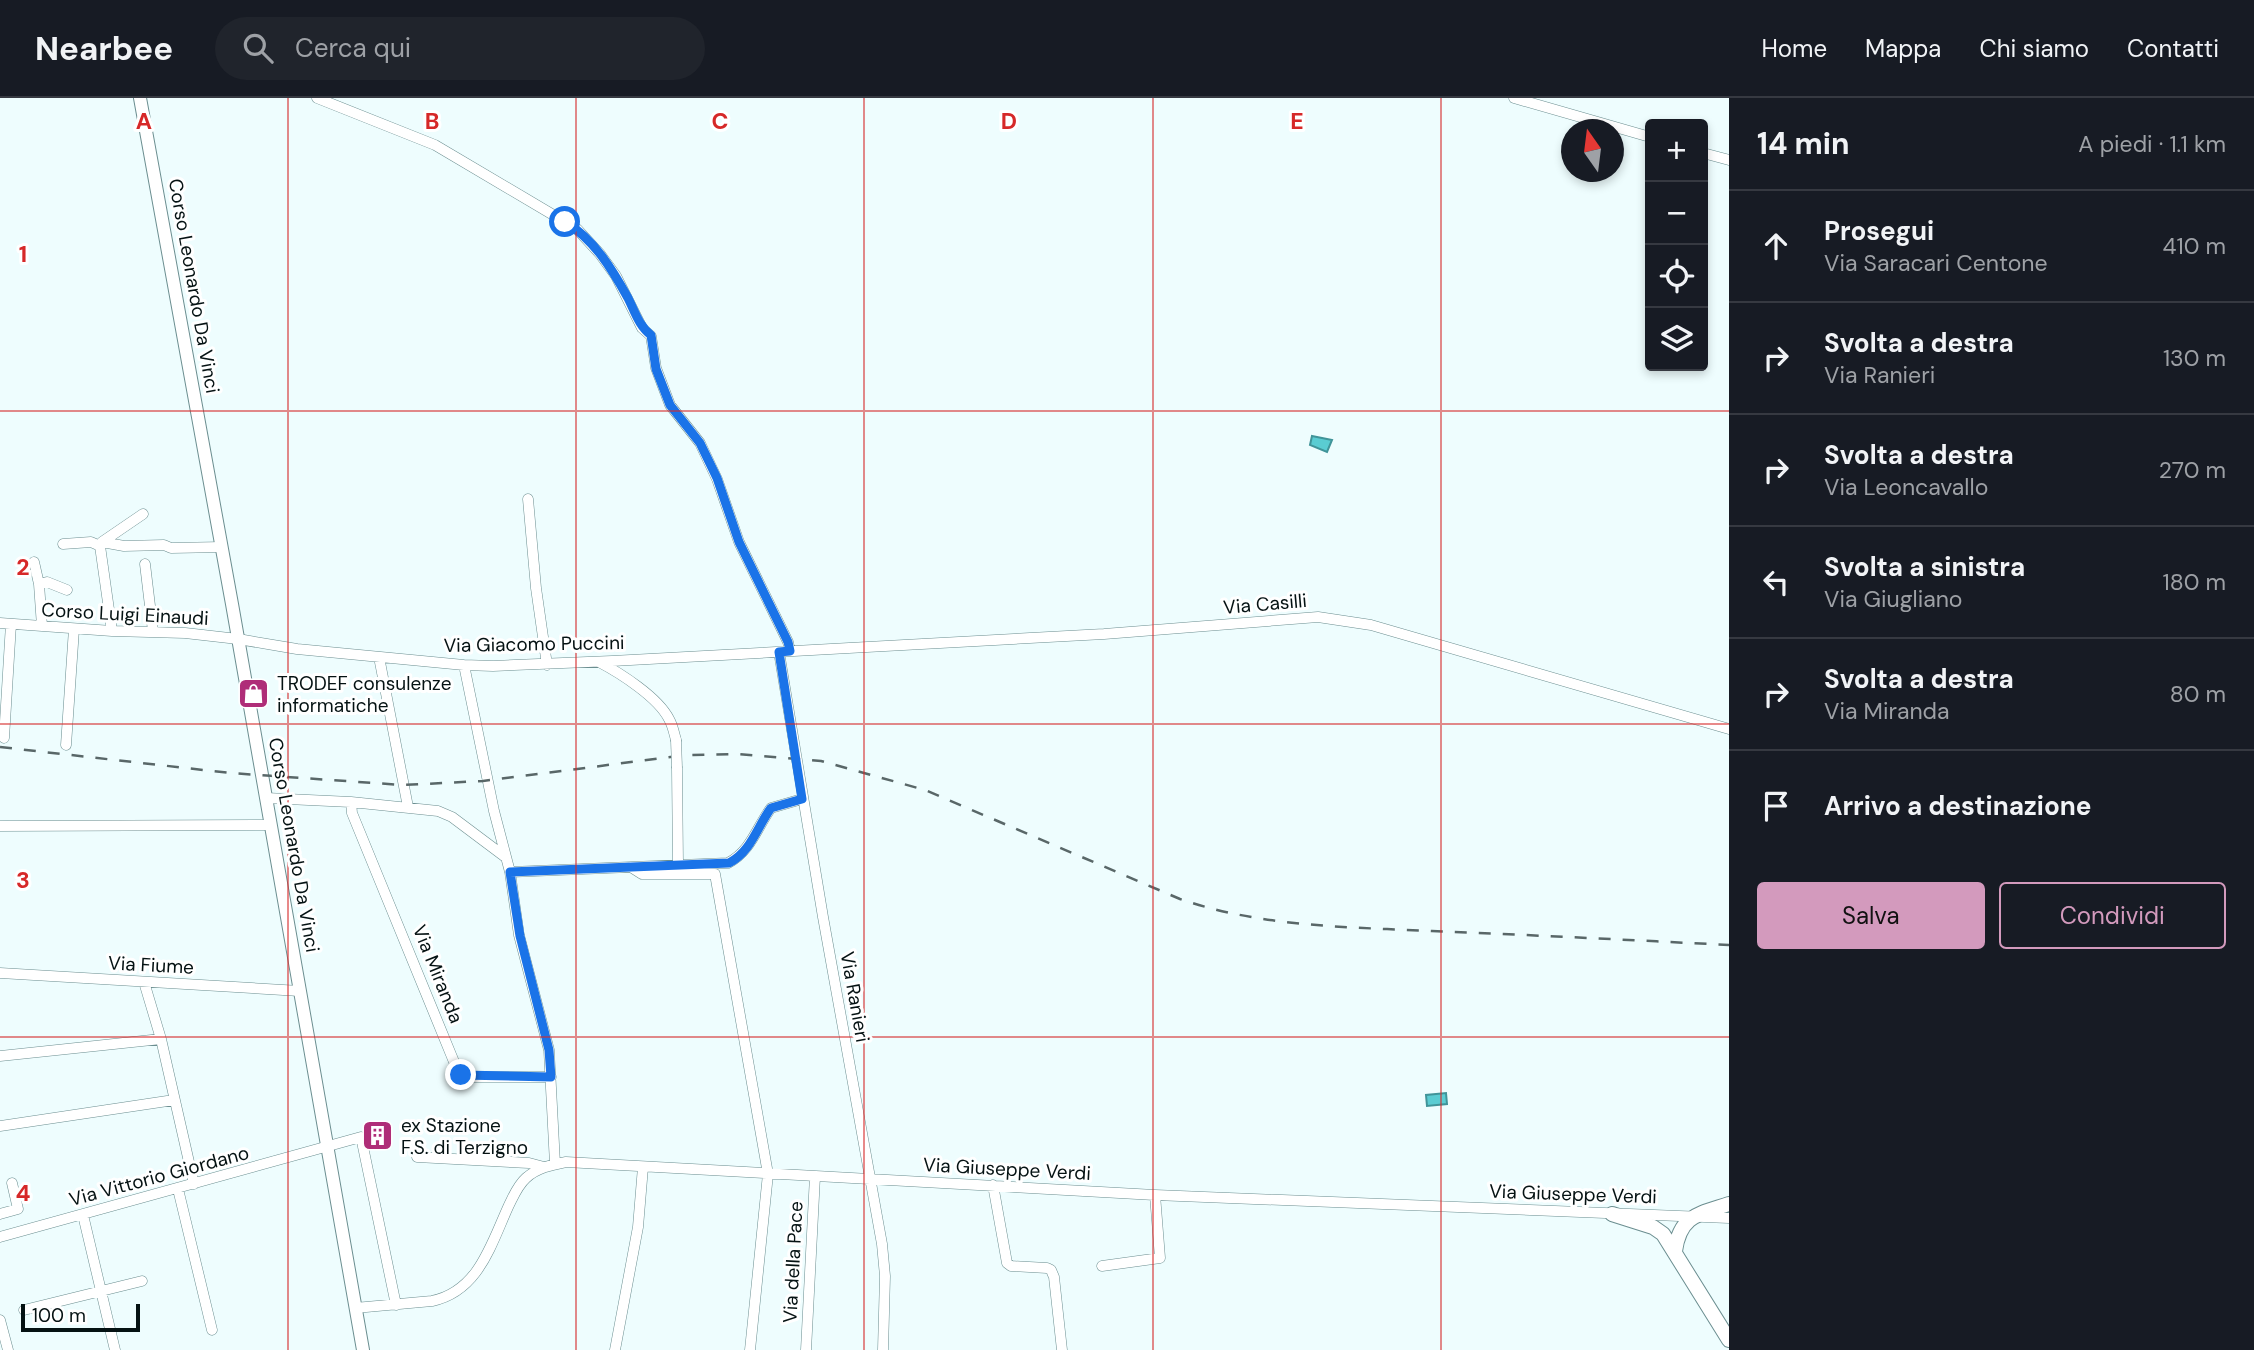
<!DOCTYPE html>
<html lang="it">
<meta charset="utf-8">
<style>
body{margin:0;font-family:"DM Sans",sans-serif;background:#20242c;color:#f1f3f6}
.controls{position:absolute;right:21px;top:21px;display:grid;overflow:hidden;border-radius:7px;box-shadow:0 4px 10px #0003}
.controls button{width:63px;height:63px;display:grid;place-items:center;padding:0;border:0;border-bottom:2px solid #363941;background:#171b24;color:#f1f3f6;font:35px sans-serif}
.compass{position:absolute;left:1561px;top:21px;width:63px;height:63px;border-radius:50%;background:#171b24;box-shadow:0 4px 10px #0003;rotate:346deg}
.scale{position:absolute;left:21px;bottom:18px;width:119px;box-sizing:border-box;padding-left:7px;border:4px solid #051213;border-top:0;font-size:19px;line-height:24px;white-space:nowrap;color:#051213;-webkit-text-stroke:5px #fff;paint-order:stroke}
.stop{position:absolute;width:21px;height:21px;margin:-16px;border:5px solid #1a73e8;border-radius:50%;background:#fff}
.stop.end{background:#1a73e8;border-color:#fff;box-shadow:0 2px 7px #0008}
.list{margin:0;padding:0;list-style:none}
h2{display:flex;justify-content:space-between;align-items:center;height:91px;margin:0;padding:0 28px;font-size:30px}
h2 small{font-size:23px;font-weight:400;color:#9ea1a6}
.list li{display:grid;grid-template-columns:46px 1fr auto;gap:21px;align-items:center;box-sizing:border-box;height:112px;padding:0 28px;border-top:2px solid #363941}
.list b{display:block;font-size:26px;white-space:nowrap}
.list p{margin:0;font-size:23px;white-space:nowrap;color:#9ea1a6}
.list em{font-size:23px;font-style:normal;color:#9ea1a6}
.actions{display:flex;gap:14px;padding:21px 28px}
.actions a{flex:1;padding:16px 0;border:2px solid #d39abd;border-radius:7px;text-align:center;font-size:24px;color:#d39abd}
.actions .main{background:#d39abd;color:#111}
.icon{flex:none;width:38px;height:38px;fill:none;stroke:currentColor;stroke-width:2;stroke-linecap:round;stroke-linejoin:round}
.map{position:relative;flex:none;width:1729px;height:1252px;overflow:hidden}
header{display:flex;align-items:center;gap:42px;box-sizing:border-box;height:98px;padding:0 35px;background:#171b24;border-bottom:2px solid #363941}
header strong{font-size:33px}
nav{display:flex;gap:38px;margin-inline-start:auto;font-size:24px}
.search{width:490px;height:63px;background:#20242c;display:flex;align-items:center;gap:18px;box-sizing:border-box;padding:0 24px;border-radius:38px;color:#9ea1a6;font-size:26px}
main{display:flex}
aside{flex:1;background:#171b24}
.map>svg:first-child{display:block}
.water{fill:#5accd2;stroke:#409499;stroke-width:2}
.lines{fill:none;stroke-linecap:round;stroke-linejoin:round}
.minor-casing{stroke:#6b8e90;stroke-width:11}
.major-casing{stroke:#6b8e90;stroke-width:14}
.highway-casing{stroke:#6b8e90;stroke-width:16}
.minor{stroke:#fff;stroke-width:10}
.major{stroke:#fff;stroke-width:12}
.highway{stroke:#fff;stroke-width:14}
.rail{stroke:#596768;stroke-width:2.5;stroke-dasharray:12 12;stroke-linecap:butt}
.minor-bridge-casing{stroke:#6b8e90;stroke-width:11;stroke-linecap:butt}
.minor-bridge{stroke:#fff;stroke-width:10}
.route{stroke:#1a73e8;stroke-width:9}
.grid{fill:none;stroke:#d62828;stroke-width:2;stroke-opacity:0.55}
.labels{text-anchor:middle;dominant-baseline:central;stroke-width:6;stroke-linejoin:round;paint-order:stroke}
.street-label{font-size:19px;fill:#051213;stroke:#fff}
.poi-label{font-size:19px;fill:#051213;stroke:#fff;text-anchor:start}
.grid-label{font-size:23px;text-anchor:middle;font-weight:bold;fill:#d62828;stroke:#fff;stroke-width:6;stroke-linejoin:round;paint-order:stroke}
</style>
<header>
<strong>Nearbee</strong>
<div class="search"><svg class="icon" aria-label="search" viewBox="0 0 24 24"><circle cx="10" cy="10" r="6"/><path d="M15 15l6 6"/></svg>Cerca qui</div>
<nav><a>Home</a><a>Mappa</a><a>Chi siamo</a><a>Contatti</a></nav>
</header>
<main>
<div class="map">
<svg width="1729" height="1252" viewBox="0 0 1729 1252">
<rect width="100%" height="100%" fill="#eefdfe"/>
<!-- water -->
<path class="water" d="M1312 338 1332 342 1327 354 1310 347Z
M1446 995 1447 1006 1427 1008 1426 997Z"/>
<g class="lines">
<defs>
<path id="minor" d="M317 0 435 47 577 131 600 156 616 178 642 230 651 238 656 270 670 307 700 345 717 381 739 444 788 544 790 553
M1514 0 1650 39
M1703 55 1729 62
M528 401 536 490 547 567
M102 444 124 448 164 447 171 450 222 449
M63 446 91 444 100 448
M34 464 39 486 42 528
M145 466 153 533
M39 486 47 484 67 492
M0 525 112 533 185 535 238 541 297 551 464 567 493 568 612 563 1104 536 1318 519 1371 527 1729 631
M112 533 100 448 102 444 143 416
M779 554 823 819 882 1146 885 1178 883 1252
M379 559 408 709
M599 564C620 575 658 599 669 621 673 628 674 635 676 642
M464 567 494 713 510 774 519 837 549 952 555 1066
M4 640 11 526
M66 647 74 531
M677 670 678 767
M266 700 351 704 438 713 452 719 504 758
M351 704 352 715 459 976 465 979H551
M0 728 270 727
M631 769 642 776H715L768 1076 750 1252
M510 774 728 765C751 753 757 729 771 710L802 701
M0 875 300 893
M144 884 161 941 194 1086
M0 958 161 941
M0 1028 174 1002
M417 1059 529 1065 544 1069
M993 1087 1007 1165 1011 1168 1047 1170 1051 1172 1054 1179 1062 1252
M178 1091 212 1232
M0 1116 18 1111 12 1085
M83 1117 115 1252
M0 1139 361 1039 396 1207
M1102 1168 1160 1160 1155 1097
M355 1210 432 1203C479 1193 491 1146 509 1107 514 1097 518 1087 526 1080 537 1070 551 1067 566 1064L1155 1097 1729 1120
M24 1212 142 1183
M0 1222 8 1252
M615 1252 638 1129 643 1069
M806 1252 815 1078"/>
<path id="major" d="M140 0 232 506 363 1252"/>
<path id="highway" d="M1612 1116 1653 1129 1663 1136 1729 1242
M1675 1153C1680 1117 1699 1116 1729 1106"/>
</defs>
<!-- minor casing -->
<use href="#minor" class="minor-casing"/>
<!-- major casing -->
<use href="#major" class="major-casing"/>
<!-- highway casing -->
<use href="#highway" class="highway-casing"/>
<!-- minor -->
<use href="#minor" class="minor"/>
<!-- major -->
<use href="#major" class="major"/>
<!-- highway -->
<use href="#highway" class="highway"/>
<!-- rail -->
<path class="rail" d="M0 649 230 675 403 687 483 683 686 657 738 656 821 663 925 692 1180 801C1261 829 1347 829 1432 833 1531 837 1630 842 1729 847"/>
<defs>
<path id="minor-bridge" d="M676 642 677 670"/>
</defs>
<!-- minor-bridge casing -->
<use href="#minor-bridge" class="minor-bridge-casing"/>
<!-- minor-bridge -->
<use href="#minor-bridge" class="minor-bridge"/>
</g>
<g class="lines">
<!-- route -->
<path class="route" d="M461 977 551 979 549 952 520 838 510 774 729 765C751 754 757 729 771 710L802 701 779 554 790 553 788 544 739 444 717 380 700 345 670 307 656 271 651 237C639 228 635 214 628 200 612 171 594 141 565 124"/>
</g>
<!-- grid -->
<path class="grid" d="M288 0V1252M576 0V1252M864 0V1252M1153 0V1252M1441 0V1252M0 313H1729M0 626H1729M0 939H1729"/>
<!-- icons -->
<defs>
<symbol id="shop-square" viewBox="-11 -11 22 22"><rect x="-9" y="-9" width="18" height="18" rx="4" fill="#af2d78" stroke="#fff"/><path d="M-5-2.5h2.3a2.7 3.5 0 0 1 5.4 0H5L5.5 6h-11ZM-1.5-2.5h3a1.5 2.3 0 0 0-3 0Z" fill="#fff"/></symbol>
<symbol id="building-square" viewBox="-11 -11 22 22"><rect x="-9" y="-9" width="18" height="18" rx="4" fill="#af2d78" stroke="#fff"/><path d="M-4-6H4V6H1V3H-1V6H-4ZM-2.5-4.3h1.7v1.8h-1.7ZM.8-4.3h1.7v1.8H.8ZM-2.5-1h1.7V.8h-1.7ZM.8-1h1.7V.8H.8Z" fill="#fff"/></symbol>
</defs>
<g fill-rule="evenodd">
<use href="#shop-square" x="236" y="578" width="35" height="35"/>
<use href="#building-square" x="360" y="1020" width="35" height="35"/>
</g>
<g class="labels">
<!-- street labels -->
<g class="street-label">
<text transform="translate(194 188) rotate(80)">Corso Leonardo Da Vinci</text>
<text transform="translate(1265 506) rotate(-5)">Via Casilli</text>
<text transform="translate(125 516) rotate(3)">Corso Luigi Einaudi</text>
<text transform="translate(534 546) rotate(-1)">Via Giacomo Puccini</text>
<text transform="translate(294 747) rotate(80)">Corso Leonardo Da Vinci</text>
<text transform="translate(151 867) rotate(3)">Via Fiume</text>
<text transform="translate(438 876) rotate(68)">Via Miranda</text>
<text transform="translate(855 899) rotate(80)">Via Ranieri</text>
<text transform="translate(1007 1071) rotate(3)">Via Giuseppe Verdi</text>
<text transform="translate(159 1078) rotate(-15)">Via Vittorio Giordano</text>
<text transform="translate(1573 1096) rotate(2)">Via Giuseppe Verdi</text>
<text transform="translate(793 1164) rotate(-87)">Via della Pace</text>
</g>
<!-- poi labels -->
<g class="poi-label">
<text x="277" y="585">TRODEF consulenze<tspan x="277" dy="22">informatiche</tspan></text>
<text x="401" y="1027">ex Stazione<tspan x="401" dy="22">F.S. di Terzigno</tspan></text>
</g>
</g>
<g class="grid-label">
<text x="144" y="31">A</text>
<text x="432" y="31">B</text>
<text x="720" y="31">C</text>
<text x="1009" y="31">D</text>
<text x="1297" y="31">E</text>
<text x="23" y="164">1</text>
<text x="23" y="477">2</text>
<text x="23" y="790">3</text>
<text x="23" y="1103">4</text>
</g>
</svg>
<div class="controls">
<button>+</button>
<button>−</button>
<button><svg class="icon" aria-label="locate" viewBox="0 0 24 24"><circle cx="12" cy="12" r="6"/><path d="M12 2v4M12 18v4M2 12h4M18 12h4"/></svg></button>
<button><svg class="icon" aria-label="layers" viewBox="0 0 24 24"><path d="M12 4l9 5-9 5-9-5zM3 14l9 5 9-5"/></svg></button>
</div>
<svg class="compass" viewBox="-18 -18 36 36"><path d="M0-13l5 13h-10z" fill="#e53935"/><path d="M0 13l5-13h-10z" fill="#9ea1a6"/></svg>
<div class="scale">100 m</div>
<div class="stop" style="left:565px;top:124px"></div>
<div class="stop end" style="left:461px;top:977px"></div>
</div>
<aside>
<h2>14 min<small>A piedi · 1.1 km</small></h2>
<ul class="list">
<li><svg class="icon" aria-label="ahead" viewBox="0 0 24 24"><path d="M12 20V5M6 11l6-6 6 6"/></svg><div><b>Prosegui</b><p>Via Saracari Centone</p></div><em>410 m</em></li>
<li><svg class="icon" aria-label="right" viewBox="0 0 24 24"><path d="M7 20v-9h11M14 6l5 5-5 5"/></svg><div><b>Svolta a destra</b><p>Via Ranieri</p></div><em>130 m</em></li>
<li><svg class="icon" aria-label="right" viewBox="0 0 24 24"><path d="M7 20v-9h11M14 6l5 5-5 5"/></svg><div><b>Svolta a destra</b><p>Via Leoncavallo</p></div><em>270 m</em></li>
<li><svg class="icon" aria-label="left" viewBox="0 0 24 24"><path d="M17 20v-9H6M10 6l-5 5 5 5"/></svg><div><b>Svolta a sinistra</b><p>Via Giugliano</p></div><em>180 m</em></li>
<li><svg class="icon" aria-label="right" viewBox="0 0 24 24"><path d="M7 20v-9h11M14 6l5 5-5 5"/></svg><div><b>Svolta a destra</b><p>Via Miranda</p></div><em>80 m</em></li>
<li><svg class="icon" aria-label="arrive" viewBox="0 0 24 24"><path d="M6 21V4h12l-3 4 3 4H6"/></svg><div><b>Arrivo a destinazione</b></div></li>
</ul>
<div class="actions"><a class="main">Salva</a><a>Condividi</a></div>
</aside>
</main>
